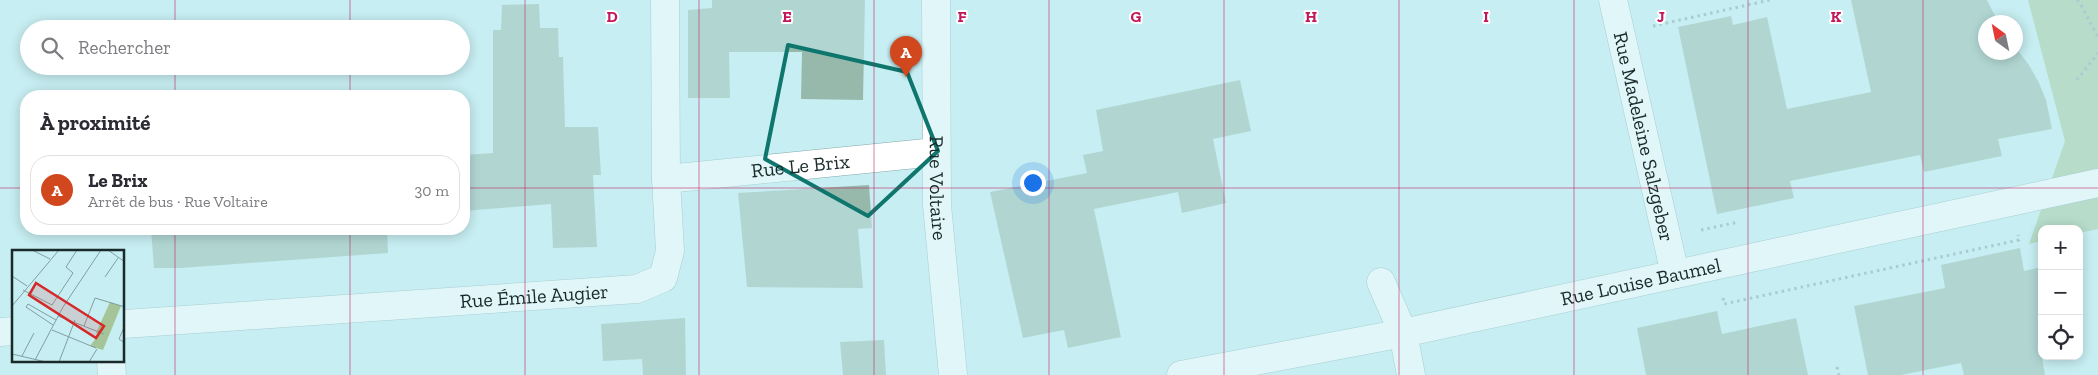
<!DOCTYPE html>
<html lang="fr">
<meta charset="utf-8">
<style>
body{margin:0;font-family:"Zilla Slab",serif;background:#f7f7f7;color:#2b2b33}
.controls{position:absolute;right:15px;bottom:15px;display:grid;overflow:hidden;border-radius:10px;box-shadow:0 2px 12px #0003}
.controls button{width:45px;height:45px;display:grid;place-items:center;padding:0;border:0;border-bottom:1px solid #e1e1e2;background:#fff;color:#2b2b33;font:25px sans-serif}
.compass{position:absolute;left:1978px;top:15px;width:45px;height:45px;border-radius:50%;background:#fff;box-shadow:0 2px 12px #0003;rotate:327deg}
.you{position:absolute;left:1032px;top:182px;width:18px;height:18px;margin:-12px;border:4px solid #fff;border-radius:50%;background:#1a73e8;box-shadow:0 0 0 8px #1a73e833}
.badge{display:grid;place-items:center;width:32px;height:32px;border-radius:50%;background:#d1481f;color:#fff;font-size:16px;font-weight:700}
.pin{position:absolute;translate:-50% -41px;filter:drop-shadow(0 1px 2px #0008)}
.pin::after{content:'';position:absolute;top:26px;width:18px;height:15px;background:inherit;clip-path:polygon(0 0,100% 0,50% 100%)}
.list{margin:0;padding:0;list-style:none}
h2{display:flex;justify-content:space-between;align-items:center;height:65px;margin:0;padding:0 20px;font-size:21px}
h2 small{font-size:16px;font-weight:400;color:#7c7c81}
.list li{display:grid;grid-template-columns:32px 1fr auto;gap:15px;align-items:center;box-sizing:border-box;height:70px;margin:0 10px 10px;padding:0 10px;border:1px solid #e1e1e2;border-radius:20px}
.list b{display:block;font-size:19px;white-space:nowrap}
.list p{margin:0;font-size:16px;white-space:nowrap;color:#7c7c81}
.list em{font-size:16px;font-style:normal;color:#7c7c81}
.icon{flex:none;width:28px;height:28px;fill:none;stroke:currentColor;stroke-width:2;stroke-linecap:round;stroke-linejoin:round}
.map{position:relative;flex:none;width:2098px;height:375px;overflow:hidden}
.search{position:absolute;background:#fff;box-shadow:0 2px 12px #0003;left:20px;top:20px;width:450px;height:55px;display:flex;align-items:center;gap:12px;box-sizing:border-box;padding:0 18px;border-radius:28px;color:#7c7c81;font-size:19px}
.panel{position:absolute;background:#fff;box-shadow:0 2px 12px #0003;left:20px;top:90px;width:450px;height:145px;border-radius:20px}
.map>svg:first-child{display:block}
.green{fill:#a5c599}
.building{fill:#97b9ac}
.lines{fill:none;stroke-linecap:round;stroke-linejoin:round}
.minor-casing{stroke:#83a8ac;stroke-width:29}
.path{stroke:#85a3a6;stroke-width:3;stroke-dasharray:2.5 4;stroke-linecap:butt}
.minor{stroke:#fff;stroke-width:28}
.marked{fill:none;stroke:#0f766e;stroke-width:4;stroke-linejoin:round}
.grid{fill:none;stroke:#c2185b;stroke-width:1;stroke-opacity:0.55}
.labels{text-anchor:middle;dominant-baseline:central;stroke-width:4;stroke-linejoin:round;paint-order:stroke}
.street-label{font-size:20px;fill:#1a292a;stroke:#fff}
.inset-road{fill:none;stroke:#829fa2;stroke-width:1}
.view{fill:#d62828;fill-opacity:0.15;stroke:#d62828;stroke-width:2.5}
.inset-edge{fill:none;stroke:#1a292a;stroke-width:2.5}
.grid-label{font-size:16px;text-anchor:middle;font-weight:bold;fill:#c2185b;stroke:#fff;stroke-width:4;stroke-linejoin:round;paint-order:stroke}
</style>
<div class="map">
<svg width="2098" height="375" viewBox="0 0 2098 375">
<rect width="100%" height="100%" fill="#c7eef2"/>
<!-- green -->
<path class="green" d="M2028 0H2098V229L2079 233V229H2042V241L2029 244 2065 141Z"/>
<!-- building -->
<path class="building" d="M712 0H865L863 100 801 99 802 52H729L730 98H688V10L712 8Z
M1851 0H1987L1998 22H1986V52H2016V48L2029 65 2039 83 2046 100 2052 129 1998 139 2002 156 1924 172 1920 155 1790 181 1794 198 1717 214 1678 27 1731 16 1733 25 1767 17 1787 109 1871 92Z
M539 4 540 28H558L559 57H563L565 127H598L601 175H593L597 247 553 248 551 204 464 211V155L493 153V30H501L502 5Z
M1240 80 1251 131 1213 139 1226 203 1182 213 1178 192 1094 209 1121 337 1068 348 1064 330 1023 338 990 192 1087 173 1083 155 1103 151 1096 110Z
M869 185 872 228 858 229 863 288 747 287 738 193Z
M151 229H387L388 253 181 268H154Z
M2020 248 2024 271 2042 267V358L2045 375H1964L1961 363 1901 375H1868L1854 306 1945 288 1941 265Z
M1717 311 1722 334 1796 318 1808 375H1646L1637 328Z
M685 318 686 375H643L642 359 603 361 601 324Z
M884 340 886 375H843L840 342Z"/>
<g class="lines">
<defs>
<g id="minor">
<path id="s1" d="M936 0 937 205 953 375"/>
<path id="s2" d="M1613 0 1675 274"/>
<path id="s3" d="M666 179 936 152"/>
<path d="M1381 282 1403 333 1411 375"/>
<path id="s4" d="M124 324 637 289 663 278 670 251 666 179 665 0"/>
<path d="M0 332 14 331"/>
<path d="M111 361 112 375"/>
<path id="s5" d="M1181 375 1403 333 2098 183"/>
</g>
</defs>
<!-- minor casing -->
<use href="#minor" class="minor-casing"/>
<!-- path -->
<path class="path" d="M2077 0 2080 3 2098 37
M1653 26 1770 0
M2077 80 2098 53
M1701 230 1739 222
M1723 298 1724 304 2019 240 2018 235
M1837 367 1839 375"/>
<!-- minor -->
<use href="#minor" class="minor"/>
</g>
<!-- marked area -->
<path d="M0 0H2098V375H0ZM788 45 907 72 938 151 868 216 765 159Z" fill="#c7eef2" fill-opacity=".55" fill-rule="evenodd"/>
<path class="marked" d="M788 45 907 72 938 151 868 216 765 159Z"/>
<!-- grid -->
<path class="grid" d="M175 0V29M350 0V29M525 0V375M699 0V375M874 0V375M1049 0V375M1224 0V375M1399 0V375M1574 0V375M1748 0V375M1923 0V375M175 66V96M350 66V96M0 188H26M464 188H2098M175 229V375M350 229V375"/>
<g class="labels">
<!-- street labels -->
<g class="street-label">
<text stroke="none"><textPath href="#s2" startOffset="140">Rue Madeleine Salzgeber</textPath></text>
<text stroke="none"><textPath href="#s3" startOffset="135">Rue Le Brix</textPath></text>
<text stroke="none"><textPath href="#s1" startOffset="188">Rue Voltaire</textPath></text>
<text stroke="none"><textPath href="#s5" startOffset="469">Rue Louise Baumel</textPath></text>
<text stroke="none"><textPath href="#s4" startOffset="411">Rue Émile Augier</textPath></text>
</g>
</g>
<!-- overview -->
<g transform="translate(12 250)">
<rect width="112" height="112" fill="#c7eef2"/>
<path d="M98 52 109 56 91 100 78 96 87 84 84 83Z" fill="#a5c599"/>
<path class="inset-road" d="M20 0 38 9M96 0 113 12M0 26 15 36M93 27 106 8M11 40 40 55 61 23 54 17 65 0M0 56 47 0M46 66 92 84M41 75 14 57 16 54 44 70M113 75 107 89 113 93M72 76 83 48 113 57M40 80 84 98M0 104 34 112M10 106 22 83M23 110 51 57 89 0M47 112 63 70M77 112 85 99"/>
<path class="view" d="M24 33 92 76 84 88 17 45Z"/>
<rect width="112" height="112" class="inset-edge"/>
</g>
<g class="grid-label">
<text x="612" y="22">D</text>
<text x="787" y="22">E</text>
<text x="962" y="22">F</text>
<text x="1136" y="22">G</text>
<text x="1311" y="22">H</text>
<text x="1486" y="22">I</text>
<text x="1661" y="22">J</text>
<text x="1836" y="22">K</text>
</g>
</svg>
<div class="controls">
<button>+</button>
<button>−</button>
<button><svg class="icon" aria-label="locate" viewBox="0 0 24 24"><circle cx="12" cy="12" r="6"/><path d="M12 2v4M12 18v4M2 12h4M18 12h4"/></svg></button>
</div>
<svg class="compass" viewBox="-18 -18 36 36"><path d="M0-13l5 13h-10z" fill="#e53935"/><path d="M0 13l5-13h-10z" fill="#7c7c81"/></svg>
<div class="you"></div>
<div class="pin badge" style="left:906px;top:77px">A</div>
<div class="search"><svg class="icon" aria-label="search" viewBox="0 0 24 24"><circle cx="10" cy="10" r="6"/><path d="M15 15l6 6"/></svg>Rechercher</div>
<section class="panel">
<h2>À proximité<small></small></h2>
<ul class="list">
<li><span class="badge">A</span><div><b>Le Brix</b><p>Arrêt de bus · Rue Voltaire</p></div><em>30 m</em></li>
</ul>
</section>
</div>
